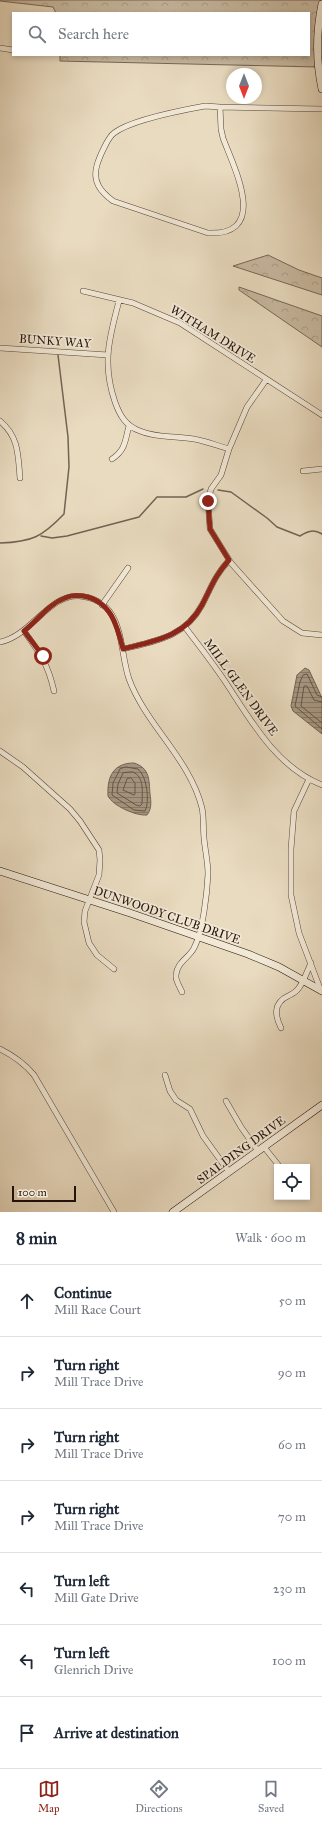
<!DOCTYPE html>
<meta charset="utf-8">
<style>
body{margin:0;font-family:"IM FELL Great Primer",serif;background:#f6f6f7;color:#1f2937}
.controls{position:absolute;right:12px;bottom:12px;display:grid;overflow:hidden;border-radius:0px;box-shadow:0 2px 6px #0003}
.controls button{width:36px;height:36px;display:grid;place-items:center;padding:0;border:0;border-bottom:1px solid #e0e1e3;background:#fff;color:#1f2937;font:20px sans-serif}
.compass{position:absolute;left:226px;top:68px;width:36px;height:36px;border-radius:50%;background:#fff;box-shadow:0 2px 6px #0003;rotate:180deg}
.scale{position:absolute;left:12px;bottom:10px;width:64px;box-sizing:border-box;padding-left:4px;border:2px solid #251209;border-top:0;font-size:11px;line-height:14px;white-space:nowrap;color:#251209;-webkit-text-stroke:3px #f1e8d6;paint-order:stroke}
.stop{position:absolute;width:12px;height:12px;margin:-9px;border:3px solid #8f2418;border-radius:50%;background:#fff}
.stop.end{background:#8f2418;border-color:#fff;box-shadow:0 1px 4px #0008}
.list{margin:0;padding:0;list-style:none}
h2{display:flex;justify-content:space-between;align-items:center;height:52px;margin:0;padding:0 16px;font-size:17px}
h2 small{font-size:13px;font-weight:400;color:#747a83}
.list li{display:grid;grid-template-columns:26px 1fr auto;gap:12px;align-items:center;box-sizing:border-box;height:72px;padding:0 16px;border-top:1px solid #e0e1e3}
.list b{display:block;font-size:15px;white-space:nowrap}
.list p{margin:0;font-size:13px;white-space:nowrap;color:#747a83}
.list em{font-size:13px;font-style:normal;color:#747a83}
.icon{flex:none;width:22px;height:22px;fill:none;stroke:currentColor;stroke-width:2;stroke-linecap:round;stroke-linejoin:round}
.map{position:relative;flex:none;width:322px;height:1212px;overflow:hidden}
.search{position:absolute;background:#fff;box-shadow:0 2px 6px #0003;left:12px;right:12px;top:12px;height:44px;display:flex;align-items:center;gap:10px;box-sizing:border-box;padding:0 14px;border-radius:0px;color:#747a83;font-size:15px}
.sheet{height:556px;background:#fff}
nav{display:flex;justify-content:space-around;align-items:center;box-sizing:border-box;height:56px;border-top:1px solid #e0e1e3;background:#fff;font-size:11px;color:#747a83}
nav a{display:grid;justify-items:center;gap:2px}
nav .on{color:#8f2418}
.map>svg:first-child{display:block}
.forest{fill:url(#forest-crowns);stroke:#766655}
.water{fill:url(#water-rules);stroke:#726252}
.lines{fill:none;stroke-linecap:round;stroke-linejoin:round}
.shore{stroke:#665446;stroke-width:1}
.stream{stroke:#726252;stroke-width:1.5}
.street-casing{stroke:#564437;stroke-width:6}
.secondary-casing{stroke:#251209;stroke-width:8}
.street{stroke:#f1e8d6;stroke-width:5}
.secondary{stroke:#f1e8d6;stroke-width:7}
.route{stroke:#8f2418;stroke-width:5}
.labels{text-anchor:middle;dominant-baseline:central;stroke-width:3.5;stroke-linejoin:round;paint-order:stroke}
.street-label{font-size:12px;fill:#251209;stroke:#f1e8d6}
</style>
<div class="map">
<svg width="322" height="1212" viewBox="0 0 322 1212">
<defs>
<pattern id="forest-crowns" width="20" height="18" patternUnits="userSpaceOnUse"><rect width="20" height="18" fill="#c8b9a1"/><path d="M2 6a3 3 0 1 1 6 0M12 15a3 3 0 1 1 6 0" fill="none" stroke="#ac9e89"/></pattern>
<pattern id="water-rules" width="6" height="5" patternUnits="userSpaceOnUse"><rect width="6" height="5" fill="#a69782"/><path d="M0 2.5h6" fill="none" stroke="#877a69"/></pattern>
</defs>
<rect width="100%" height="100%" fill="#e9dbc0"/>
<filter id="stains"><feTurbulence type="fractalNoise" baseFrequency=".005" numOctaves="4"/><feColorMatrix values="0 0 0 0 .2 0 0 0 0 .09 0 0 0 0 .02 0 0 0 .5 -.17"/></filter>
<radialGradient id="worn" r=".72"><stop offset=".6" stop-color="#630" stop-opacity="0"/><stop offset="1" stop-color="#630" stop-opacity=".3"/></radialGradient>
<!-- forest -->
<path class="forest" d="M0 0H322L318 67 60 61V55H309V13H56L53 7 0 1Z
M268 255 299 270 322 278V295L233 266Z
M239 287 322 316V347L239 290Z"/>
<!-- water -->
<path class="water" d="M305 668 309 670 322 698V734L293 711 291 706 297 675Z
M134 763C150 768 149 780 150 794 151 801 152 809 147 815 136 816 113 806 108 796 107 777 113 763 134 763Z"/>
<g class="lines">
<!-- shore -->
<path class="shore" d="M322 697 317 695 307 674 303 675 300 682 295 706 322 729
M322 702 314 700 307 686H304L301 706 322 723
M126 767 138 769C147 776 150 802 145 811L134 810 112 795 113 783 120 769Z
M133 772C145 777 142 793 142 804L140 806 136 805 117 793 118 784 123 773Z
M131 778 135 783V794L134 795 123 790 127 779Z"/>
<!-- stream -->
<path class="stream" d="M218 490 231 492 267 518 277 527 300 536C308 531 314 529 322 534
M41 536 52 538 67 536 139 517 157 497H186L203 489
M0 543C32 542 42 537 64 514L69 467 68 437 58 355"/>
<defs>
<path id="street" d="M0 48 13 50
M205 106 220 107 221 129 223 138C234 168 270 236 208 233L113 201C101 192 92 182 97 165 99 158 108 137 114 133 131 120 183 110 205 106Z
M220 107 322 109
M83 291 133 303 180 323 322 415
M119 301C109 338 102 365 115 402 120 416 126 426 140 431 156 438 176 436 194 439 206 441 218 446 229 449
M0 348 108 355
M266 380 247 407 229 449 221 475 211 489 208 501 210 529 231 563 283 621 302 633 322 635
M0 421C19 437 18 455 20 478
M112 459C126 450 125 440 129 426
M303 471 322 469
M102 605 128 568
M185 627C200 647 216 667 230 689 254 726 279 768 322 785
M24 631C40 653 48 664 54 691
M0 642C31 636 49 594 79 596 92 597 105 603 112 615 123 634 122 658 129 679 146 725 190 759 202 808 204 817 203 828 204 838 205 850 208 862 208 874 207 894 203 931 194 948 189 958 177 962 176 975 175 980 180 987 182 992
M123 649C156 641 185 637 202 605 212 586 214 577 229 560
M0 751 23 767 70 809 80 821 99 850 100 860 99 875 85 911 84 922 89 943 97 955 114 969
M309 779 294 811 291 849V895L299 933 321 991
M281 1028C275 1016 273 1003 288 996 292 994 295 993 298 989 304 982 307 971 311 963
M0 1049C14 1056 24 1063 34 1075L114 1212
M165 1075 170 1091 176 1100 190 1109 203 1136 229 1172
M226 1101 241 1127 258 1151
M264 1147 280 1167"/>
<path id="secondary" d="M322 4C316 33 316 61 322 89
M0 871 130 913 248 954 279 967 322 991
M173 1212 322 1105"/>
</defs>
<!-- street casing -->
<use href="#street" class="street-casing"/>
<!-- secondary casing -->
<use href="#secondary" class="secondary-casing"/>
<!-- street -->
<use href="#street" class="street"/>
<!-- secondary -->
<use href="#secondary" class="secondary"/>
</g>
<g class="lines">
<!-- route -->
<path class="route" d="M43 656 24 631C38 620 49 604 65 598 71 595 77 595 83 596 111 601 117 625 123 649 155 641 185 637 202 605 212 586 214 577 229 560L210 529 208 501"/>
</g>
<g class="labels">
<!-- street labels -->
<g class="street-label">
<text transform="translate(213 334) rotate(32)">WITHAM DRIVE</text>
<text transform="translate(55 341) rotate(4)">BUNKY WAY</text>
<text transform="translate(241 687) rotate(54)">MILL GLEN DRIVE</text>
<text transform="translate(167 915) rotate(19)">DUNWOODY CLUB DRIVE</text>
<text transform="translate(241 1150) rotate(-36)">SPALDING DRIVE</text>
</g>
</g>
<rect width="100%" height="100%" filter="url(#stains)"/>
<rect width="100%" height="100%" fill="url(#worn)"/>
</svg>
<div class="controls">
<button><svg class="icon" aria-label="locate" viewBox="0 0 24 24"><circle cx="12" cy="12" r="6"/><path d="M12 2v4M12 18v4M2 12h4M18 12h4"/></svg></button>
</div>
<svg class="compass" viewBox="-18 -18 36 36"><path d="M0-13l5 13h-10z" fill="#e53935"/><path d="M0 13l5-13h-10z" fill="#747a83"/></svg>
<div class="scale">100 m</div>
<div class="stop" style="left:43px;top:656px"></div>
<div class="stop end" style="left:208px;top:501px"></div>
<div class="search"><svg class="icon" aria-label="search" viewBox="0 0 24 24"><circle cx="10" cy="10" r="6"/><path d="M15 15l6 6"/></svg>Search here</div>
</div>
<section class="sheet">
<h2>8 min<small>Walk · 600 m</small></h2>
<ul class="list">
<li><svg class="icon" aria-label="ahead" viewBox="0 0 24 24"><path d="M12 20V5M6 11l6-6 6 6"/></svg><div><b>Continue</b><p>Mill Race Court</p></div><em>50 m</em></li>
<li><svg class="icon" aria-label="right" viewBox="0 0 24 24"><path d="M7 20v-9h11M14 6l5 5-5 5"/></svg><div><b>Turn right</b><p>Mill Trace Drive</p></div><em>90 m</em></li>
<li><svg class="icon" aria-label="right" viewBox="0 0 24 24"><path d="M7 20v-9h11M14 6l5 5-5 5"/></svg><div><b>Turn right</b><p>Mill Trace Drive</p></div><em>60 m</em></li>
<li><svg class="icon" aria-label="right" viewBox="0 0 24 24"><path d="M7 20v-9h11M14 6l5 5-5 5"/></svg><div><b>Turn right</b><p>Mill Trace Drive</p></div><em>70 m</em></li>
<li><svg class="icon" aria-label="left" viewBox="0 0 24 24"><path d="M17 20v-9H6M10 6l-5 5 5 5"/></svg><div><b>Turn left</b><p>Mill Gate Drive</p></div><em>230 m</em></li>
<li><svg class="icon" aria-label="left" viewBox="0 0 24 24"><path d="M17 20v-9H6M10 6l-5 5 5 5"/></svg><div><b>Turn left</b><p>Glenrich Drive</p></div><em>100 m</em></li>
<li><svg class="icon" aria-label="arrive" viewBox="0 0 24 24"><path d="M6 21V4h12l-3 4 3 4H6"/></svg><div><b>Arrive at destination</b></div></li>
</ul>
</section>
<nav>
<a class="on"><svg class="icon" aria-label="map" viewBox="0 0 24 24"><path d="M3 6l6-2 6 2 6-2v14l-6 2-6-2-6 2zM9 4v14M15 6v14"/></svg>Map</a>
<a><svg class="icon" aria-label="directions" viewBox="0 0 24 24"><path d="M12 3l9 9-9 9-9-9zM9 14v-3h6M13 9l2 2-2 2"/></svg>Directions</a>
<a><svg class="icon" aria-label="saved" viewBox="0 0 24 24"><path d="M7 4h10v16l-5-4-5 4z"/></svg>Saved</a>
</nav>
